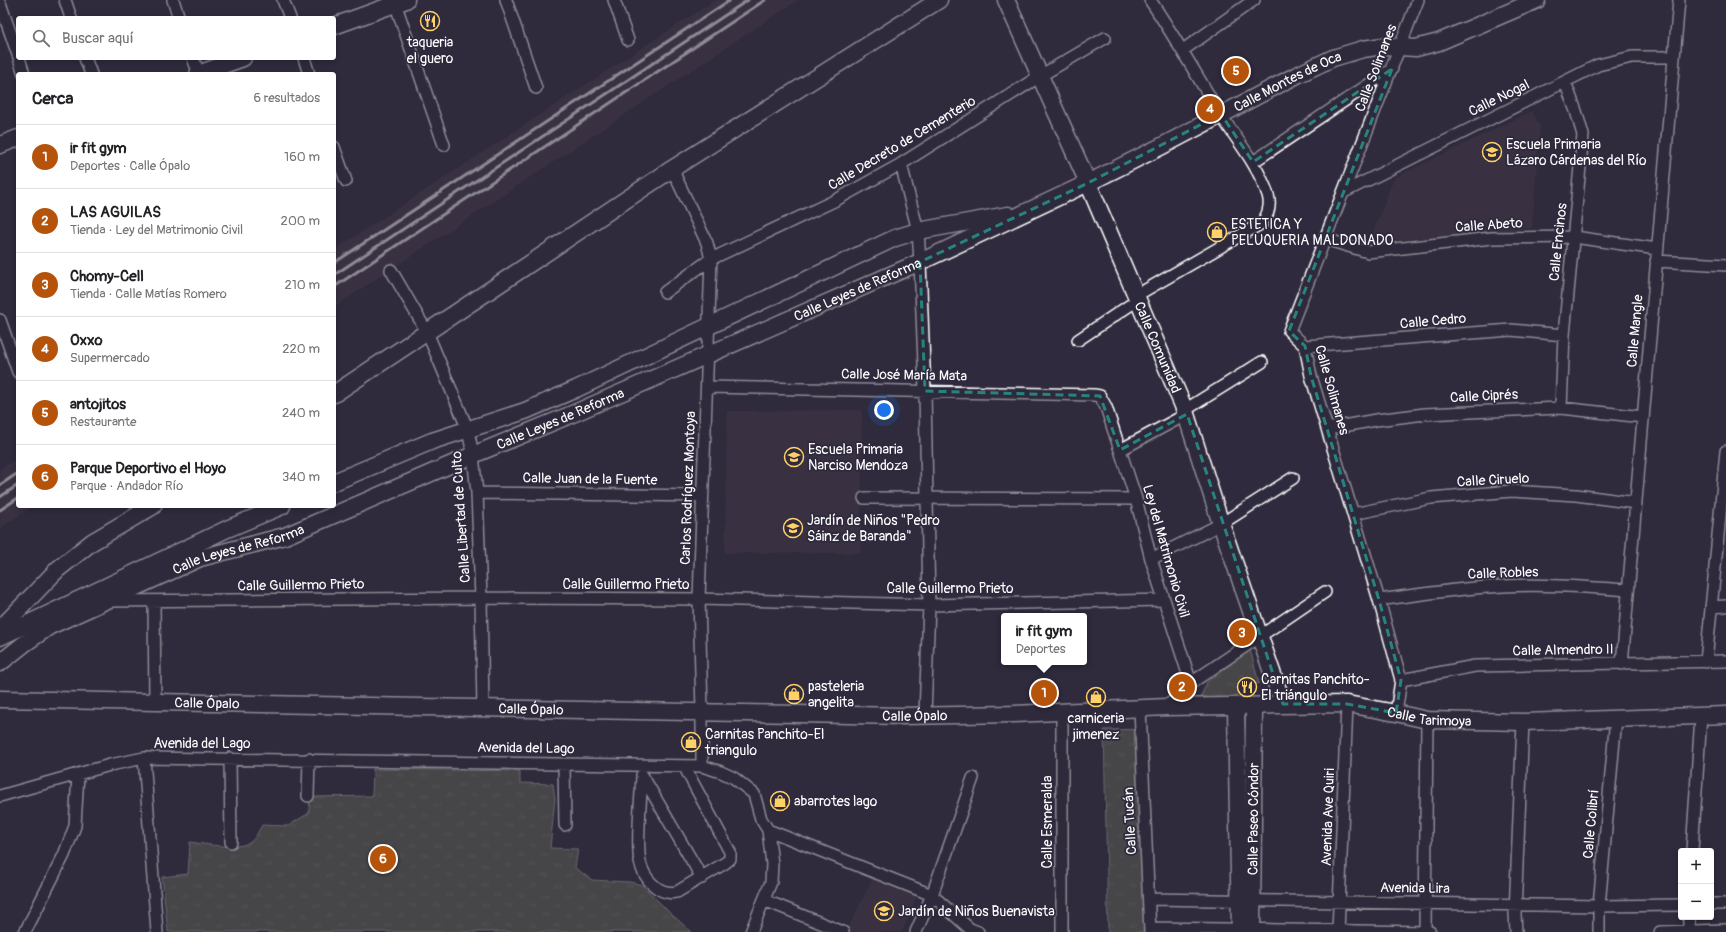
<!DOCTYPE html>
<html lang="es">
<meta charset="utf-8">
<style>
body{margin:0;font-family:Pangolin,sans-serif;background:#f2f2f2;color:#202124}
.controls{position:absolute;right:12px;bottom:12px;display:grid;overflow:hidden;border-radius:4px;box-shadow:0 2px 6px #0003}
.controls button{width:36px;height:36px;display:grid;place-items:center;padding:0;border:0;border-bottom:1px solid #e0e0e0;background:#fff;color:#202124;font:20px sans-serif}
.you{position:absolute;left:884px;top:410px;width:14px;height:14px;margin:-10px;border:3px solid #fff;border-radius:50%;background:#1a73e8;box-shadow:0 0 0 6px #1a73e833}
.badge{display:grid;place-items:center;width:26px;height:26px;border-radius:50%;background:#b45309;color:#fff;font-size:13px;font-weight:700}
.pin{position:absolute;translate:-50% -50%;border:2px solid #fff;box-shadow:0 1px 4px #0006}
.popup{position:absolute;left:1001px;top:613px;width:86px;height:52px;box-sizing:border-box;display:grid;place-content:center;border-radius:4px;background:#fff;filter:drop-shadow(0 1px 3px #0005);font-size:13px;white-space:nowrap;color:#757577}
.popup b{font-size:15px;color:#202124}
.popup::after{content:'';position:absolute;left:50%;top:100%;margin-left:-8px;border:8px solid transparent;border-top-color:#fff}
.list{margin:0;padding:0;list-style:none}
h2{display:flex;justify-content:space-between;align-items:center;height:52px;margin:0;padding:0 16px;font-size:17px}
h2 small{font-size:13px;font-weight:400;color:#757577}
.list li{display:grid;grid-template-columns:26px 1fr auto;gap:12px;align-items:center;box-sizing:border-box;height:64px;padding:0 16px;border-top:1px solid #e0e0e0}
.list b{display:block;font-size:15px;white-space:nowrap}
.list p{margin:0;font-size:13px;white-space:nowrap;color:#757577}
.list em{font-size:13px;font-style:normal;color:#757577}
.icon{flex:none;width:22px;height:22px;fill:none;stroke:currentColor;stroke-width:2;stroke-linecap:round;stroke-linejoin:round}
.map{position:relative;flex:none;width:1726px;height:932px;overflow:hidden}
.search{position:absolute;background:#fff;box-shadow:0 2px 6px #0003;left:16px;top:16px;width:320px;height:44px;display:flex;align-items:center;gap:10px;box-sizing:border-box;padding:0 14px;border-radius:4px;color:#757577;font-size:15px}
.panel{position:absolute;background:#fff;box-shadow:0 2px 6px #0003;left:16px;top:72px;width:320px;height:436px;border-radius:4px}
.map>svg:first-child{display:block}
.built{fill:#443a4b}
.park{fill:url(#park-tufts);stroke:#b2b3ac}
.lines{fill:none;stroke-linecap:round;stroke-linejoin:round}
.street-casing{stroke:#fff;stroke-width:14}
.secondary-casing{stroke:#fff;stroke-width:19}
.street{stroke:#2f2a3d;stroke-width:11}
.secondary{stroke:#2f2a3d;stroke-width:16}
.rail{stroke:#fff;stroke-width:3}
.marked{fill:none;stroke:#27847c;stroke-width:3;stroke-dasharray:8 5;stroke-linejoin:round}
.labels{text-anchor:middle;dominant-baseline:central;stroke-width:3.5;stroke-linejoin:round;paint-order:stroke}
.poi-label{font-size:14px;fill:#fff;stroke:#2f2a3d;text-anchor:start}
.street-label{font-size:14px;fill:#fff;stroke:#2f2a3d}
</style>
<div class="map">
<svg width="1726" height="932" viewBox="0 0 1726 932">
<defs>
<pattern id="park-tufts" width="24" height="20" patternUnits="userSpaceOnUse"><rect width="24" height="20" fill="#646759"/><path d="M3 7l-1-3M5 7V3M7 7l1-3M15 17l-1-3M17 17v-4M19 17l1-3" fill="none" stroke="#7b7e72"/></pattern>
</defs>
<rect width="100%" height="100%" fill="#2f2a3d"/>
<filter id="ink" filterUnits="userSpaceOnUse"><feTurbulence type="fractalNoise" baseFrequency=".025" numOctaves="2"/><feDisplacementMap in="SourceGraphic" scale="8" xChannelSelector="R" yChannelSelector="G"/><feConvolveMatrix kernelMatrix="1 2 1 2 8 2 1 2 1" color-interpolation-filters="sRGB"/></filter>
<g filter="url(#ink)">
<!-- built -->
<path class="built" d="M715 0H798L334 307V250Z
M1532 111 1540 127 1532 228 1369 243 1394 178Z
M862 410 861 553H725L727 411Z
M18 458V506H34L0 528V469Z
M874 875 918 894 902 932H837L847 931Z"/>
<!-- park -->
<path class="park" d="M1250 649 1259 683 1237 695 1229 702 1201 696 1207 682Z
M1145 729V932H1108L1104 730Z
M373 769 520 771V783L553 784 555 799 550 848 578 849 575 868 592 880 630 882 642 885 671 914 692 932H168L162 877 188 874 190 842C205 844 239 851 252 841 256 837 259 830 262 825L288 826 309 813 310 797 372 796Z"/>
<g class="lines">
<defs>
<path id="street" d="M65 0 71 18
M173 0 179 18
M283 0 290 18
M394 0 444 145
M506 0 536 88
M614 0 628 40
M0 3 18 55
M1183 50 1254 0
M19 58 24 74
M85 58 91 74
M193 58 199 74
M304 58 309 74
M334 147 346 181
M1253 162 1392 69
M901 164 918 231 920 262 925 391 929 605 925 715
M672 169 707 243 711 259 699 599 702 712V766
M1344 192 1598 65 1632 57H1674
M1325 239 1368 252 1492 238 1574 237 1657 249
M1656 261 1726 265
M391 270 427 332 468 430 473 455 477 493 481 598 483 709
M665 292 711 259 836 200 901 164 1040 76 1105 38
M1137 295 1262 223C1268 215 1271 205 1268 195 1258 165 1237 140 1220 114 1197 76 1175 37 1150 0
M0 320 18 372
M1078 340 1139 299
M1305 346 1511 330 1564 335
M707 387 1094 395 1100 396 1106 407 1136 499 1151 559 1191 683 1167 707
M1561 408 1564 335 1583 135 1576 111 1565 82
M1185 410 1262 362
M1327 429 1376 420 1425 414 1561 408 1643 417
M1120 450 1187 414
M477 493 702 496
M864 498 1136 499
M1353 514 1431 498 1512 491 1576 495 1636 503
M1151 559 1221 524 1293 478
M1379 600C1421 594 1462 588 1503 586 1545 584 1587 587 1628 590
M109 601 481 598 699 599 929 605 1164 600
M154 602 155 702
M1711 607 1726 606
M1706 662 1726 451
M1622 664 1679 0
M1401 680 1475 666 1726 661
M1191 683 1325 592
M1140 709 1150 932
M1396 713 1401 680 1379 600 1311 376 1305 346 1289 331 1418 0
M144 758 157 932
M230 758 231 842
M564 764 565 825
M642 775 702 878
M642 776C641 800 636 840 640 862 644 879 659 896 677 892L725 863 730 859V852L684 766
M0 796 110 765 144 758 702 766 721 772 734 778 754 794 761 819 768 830 772 864 771 882 751 932
M308 796 309 759
M768 830 932 895 970 929 978 932
M1692 851 1701 716
M1149 899 1599 906 1681 905
M764 900 843 932
M1711 904H1726
M1689 917V932
M1150 928 1430 932
M25 932 64 855 75 826 78 774
M916 932 932 895 973 778
M1062 932V712
M1338 932 1347 704
M1425 932 1427 720
M1516 932 1515 913 1523 722
M1599 932V906L1616 718
M1660 932 1726 930"/>
<g id="secondary">
<path id="s1" d="M1006 0 1088 183 1184 408 1221 524 1283 704"/>
<path d="M334 26 406 0"/>
<path d="M198 74 243 58"/>
<path d="M0 145 18 138"/>
<path d="M334 394 672 169 939 0"/>
<path d="M334 482 432 441 525 411 576 389 895 238 918 231 1008 215"/>
<path d="M0 629 58 569 92 542 153 506"/>
<path d="M0 637 227 529 282 506"/>
<path id="s2" d="M0 663 24 644 50 626 200 558 285 536 473 455 570 415 920 262 1088 183 1162 146 1297 75 1333 58 1363 49 1383 46 1416 48 1439 42 1537 0"/>
<path id="s3" d="M0 699 903 716 1014 714 1167 707 1347 704 1396 713 1427 720 1523 722 1726 715"/>
<path d="M1236 707 1240 932"/>
<path id="s4" d="M1252 932 1254 706"/>
</g>
</defs>
<!-- street casing -->
<use href="#street" class="street-casing"/>
<!-- secondary casing -->
<use href="#secondary" class="secondary-casing"/>
<!-- street -->
<use href="#street" class="street"/>
<!-- secondary -->
<use href="#secondary" class="secondary"/>
<!-- rail -->
<path class="rail" d="M334 263 730 0
M334 275 748 0
M334 287 765 0
M0 485 18 473
M0 497 18 485
M0 510 18 498"/>
</g>
</g>
<!-- marked area -->
<path d="M0 0H1726V932H0ZM1392 69 1289 331 1305 346 1311 376 1379 600 1401 680 1396 713 1347 704H1283L1187 414 1120 450 1100 396 925 391 920 262 1088 183 1221 114 1253 162Z" fill="#2f2a3d" fill-opacity=".55" fill-rule="evenodd"/>
<path class="marked" d="M1392 69 1289 331 1305 346 1311 376 1379 600 1401 680 1396 713 1347 704H1283L1187 414 1120 450 1100 396 925 391 920 262 1088 183 1221 114 1253 162Z"/>
<!-- icons -->
<defs>
<symbol id="restaurant-ring" viewBox="-11 -11 22 22"><circle r="9.5" fill="#2f2a3d" stroke="#ffd166" stroke-width="1.5"/><path d="M-5-6h1v4h1v-4h1v4h1v-4h1v5L-1.5 .5V6h-2V.5L-5-1ZM5-6V6H3V1.5H1.5Q1.5-4 5-6Z" fill="#ffd166"/></symbol>
<symbol id="school-ring" viewBox="-11 -11 22 22"><circle r="9.5" fill="#2f2a3d" stroke="#ffd166" stroke-width="1.5"/><path d="M0-5L7-2L0 1L-7-2ZM-4 1L0 2.5L4 1V4Q0 6-4 4Z" fill="#ffd166"/></symbol>
<symbol id="shop-ring" viewBox="-11 -11 22 22"><circle r="9.5" fill="#2f2a3d" stroke="#ffd166" stroke-width="1.5"/><path d="M-5-2.5h2.3a2.7 3.5 0 0 1 5.4 0H5L5.5 6h-11ZM-1.5-2.5h3a1.5 2.3 0 0 0-3 0Z" fill="#ffd166"/></symbol>
</defs>
<g fill-rule="evenodd">
<use href="#restaurant-ring" x="419" y="10" width="22" height="22"/>
<use href="#school-ring" x="1481" y="141" width="22" height="22"/>
<use href="#shop-ring" x="1206" y="221" width="22" height="22"/>
<use href="#school-ring" x="783" y="446" width="22" height="22"/>
<use href="#school-ring" x="782" y="517" width="22" height="22"/>
<use href="#restaurant-ring" x="1236" y="676" width="22" height="22"/>
<use href="#shop-ring" x="783" y="683" width="22" height="22"/>
<use href="#shop-ring" x="1085" y="686" width="22" height="22"/>
<use href="#shop-ring" x="680" y="731" width="22" height="22"/>
<use href="#shop-ring" x="769" y="790" width="22" height="22"/>
<use href="#school-ring" x="873" y="900" width="22" height="22"/>
</g>
<g class="labels">
<!-- poi labels -->
<g class="poi-label">
<text x="430" y="42" text-anchor="middle">taqueria<tspan x="430" dy="16">el guero</tspan></text>
<text x="1506" y="144">Escuela Primaria<tspan x="1506" dy="16">Lázaro Cárdenas del Río</tspan></text>
<text x="1231" y="224">ESTETICA Y<tspan x="1231" dy="16">PELUQUERIA MALDONADO</tspan></text>
<text x="808" y="449">Escuela Primaria<tspan x="808" dy="16">Narciso Mendoza</tspan></text>
<text x="807" y="520">Jardín de Niños "Pedro<tspan x="807" dy="16">Sáinz de Baranda"</tspan></text>
<text x="1261" y="679">Carnitas Panchito-<tspan x="1261" dy="16">El triángulo</tspan></text>
<text x="808" y="686">pasteleria<tspan x="808" dy="16">angelita</tspan></text>
<text x="1096" y="718" text-anchor="middle">carniceria<tspan x="1096" dy="16">jimenez</tspan></text>
<text x="705" y="734">Carnitas Panchito-El<tspan x="705" dy="16">triangulo</tspan></text>
<text x="794" y="801">abarrotes lago</text>
<text x="898" y="911">Jardín de Niños Buenavista</text>
</g>
<!-- street labels -->
<g class="street-label">
<text transform="translate(1376 68) rotate(-69)">Calle Solimanes</text>
<text stroke="none"><textPath href="#s2" startOffset="1416">Calle Montes de Oca</textPath></text>
<text transform="translate(1499 98) rotate(-26)">Calle Nogal</text>
<text transform="translate(902 143) rotate(-31)">Calle Decreto de Cementerio</text>
<text transform="translate(1489 225) rotate(-4)">Calle Abeto</text>
<text transform="translate(1558 242) rotate(-84)">Calle Encinos</text>
<text stroke="none"><textPath href="#s2" startOffset="938">Calle Leyes de Reforma</textPath></text>
<text transform="translate(1433 321) rotate(-5)">Calle Cedro</text>
<text transform="translate(1635 331) rotate(-85)">Calle Mangle</text>
<text stroke="none"><textPath href="#s1" startOffset="379">Calle Comunidad</textPath></text>
<text transform="translate(904 375) rotate(1)">Calle José María Mata</text>
<text transform="translate(1332 390) rotate(74)">Calle Solimanes</text>
<text transform="translate(1484 396) rotate(-3)">Calle Ciprés</text>
<text stroke="none"><textPath href="#s2" startOffset="614">Calle Leyes de Reforma</textPath></text>
<text transform="translate(590 479) rotate(1)">Calle Juan de la Fuente</text>
<text transform="translate(1493 480) rotate(-3)">Calle Ciruelo</text>
<text transform="translate(688 488) rotate(-88)">Carlos Rodríguez Montoya</text>
<text transform="translate(461 517) rotate(-94)">Calle Libertad de Culto</text>
<text stroke="none"><textPath href="#s2" startOffset="266">Calle Leyes de Reforma</textPath></text>
<text transform="translate(1166 551) rotate(74)">Ley del Matrimonio Civil</text>
<text transform="translate(1503 573) rotate(-2)">Calle Robles</text>
<text x="626" y="584">Calle Guillermo Prieto</text>
<text transform="translate(301 585) rotate(-1)">Calle Guillermo Prieto</text>
<text x="950" y="588">Calle Guillermo Prieto</text>
<text transform="translate(1563 650) rotate(-1)">Calle Almendro II</text>
<text stroke="none"><textPath href="#s3" startOffset="207">Calle Ópalo</textPath></text>
<text stroke="none"><textPath href="#s3" startOffset="531">Calle Ópalo</textPath></text>
<text stroke="none"><textPath href="#s3" startOffset="915">Calle Ópalo</textPath></text>
<text stroke="none"><textPath href="#s3" startOffset="1431">Calle Tarimoya</textPath></text>
<text x="202" y="743">Avenida del Lago</text>
<text transform="translate(526 748) rotate(1)">Avenida del Lago</text>
<text transform="translate(1328 817) rotate(-88)">Avenida Ave Quiri</text>
<text stroke="none"><textPath href="#s4" startOffset="113">Calle Paseo Cóndor</textPath></text>
<text transform="translate(1130 821) rotate(-93)">Calle Tucán</text>
<text transform="translate(1047 822) rotate(-90)">Calle Esmeralda</text>
<text transform="translate(1591 824) rotate(-85)">Calle Colibrí</text>
<text transform="translate(1415 888) rotate(1)">Avenida Lira</text>
</g>
</g>
</svg>
<div class="controls">
<button>+</button>
<button>−</button>
</div>
<div class="you"></div>
<div class="pin badge" style="left:1044px;top:693px">1</div>
<div class="popup"><b>ir fit gym</b>Deportes</div>
<div class="pin badge" style="left:1182px;top:687px">2</div>
<div class="pin badge" style="left:1242px;top:633px">3</div>
<div class="pin badge" style="left:1210px;top:109px">4</div>
<div class="pin badge" style="left:1236px;top:71px">5</div>
<div class="pin badge" style="left:383px;top:859px">6</div>
<div class="search"><svg class="icon" aria-label="search" viewBox="0 0 24 24"><circle cx="10" cy="10" r="6"/><path d="M15 15l6 6"/></svg>Buscar aquí</div>
<section class="panel">
<h2>Cerca<small>6 resultados</small></h2>
<ul class="list">
<li><span class="badge">1</span><div><b>ir fit gym</b><p>Deportes · Calle Ópalo</p></div><em>160 m</em></li>
<li><span class="badge">2</span><div><b>LAS AGUILAS</b><p>Tienda · Ley del Matrimonio Civil</p></div><em>200 m</em></li>
<li><span class="badge">3</span><div><b>Chomy-Cell</b><p>Tienda · Calle Matías Romero</p></div><em>210 m</em></li>
<li><span class="badge">4</span><div><b>Oxxo</b><p>Supermercado</p></div><em>220 m</em></li>
<li><span class="badge">5</span><div><b>antojitos</b><p>Restaurante</p></div><em>240 m</em></li>
<li><span class="badge">6</span><div><b>Parque Deportivo el Hoyo</b><p>Parque · Andador Río</p></div><em>340 m</em></li>
</ul>
</section>
</div>
